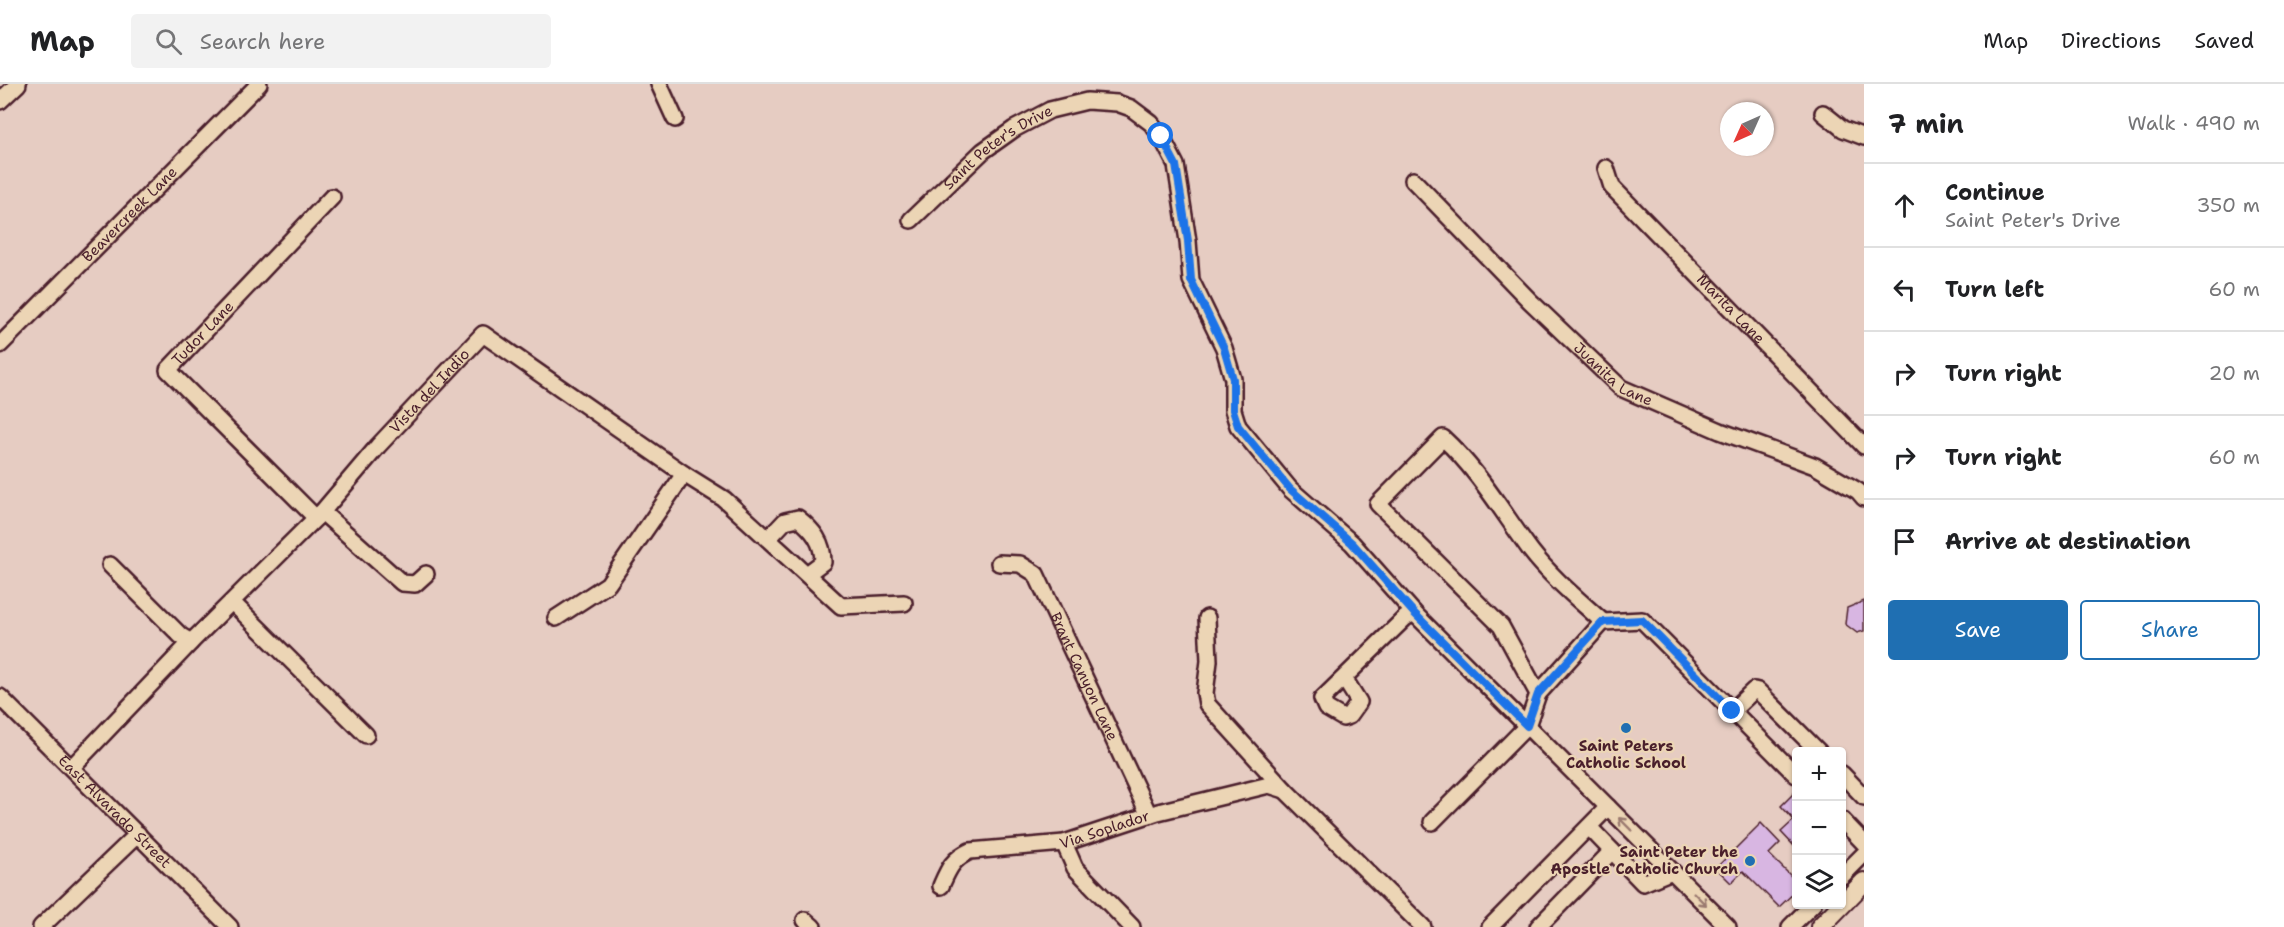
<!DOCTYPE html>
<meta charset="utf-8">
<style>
body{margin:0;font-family:"Shantell Sans",sans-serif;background:#f2f2f2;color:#202124}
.controls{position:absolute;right:18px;bottom:18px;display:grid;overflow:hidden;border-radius:6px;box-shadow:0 2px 4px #0004}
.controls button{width:54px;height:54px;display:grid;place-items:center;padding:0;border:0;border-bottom:2px solid #e0e0e0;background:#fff;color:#202124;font:30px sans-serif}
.compass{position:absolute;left:1720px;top:18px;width:54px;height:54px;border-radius:50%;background:#fff;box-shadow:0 2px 4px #0004;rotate:225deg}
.stop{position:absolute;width:18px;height:18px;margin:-14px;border:4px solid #1a73e8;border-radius:50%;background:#fff}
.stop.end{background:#1a73e8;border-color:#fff;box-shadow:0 2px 6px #0008}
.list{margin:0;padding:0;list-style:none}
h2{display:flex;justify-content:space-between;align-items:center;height:78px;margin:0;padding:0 24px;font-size:26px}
h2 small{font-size:20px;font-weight:400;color:#757577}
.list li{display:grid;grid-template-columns:39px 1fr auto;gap:18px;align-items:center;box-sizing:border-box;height:84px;padding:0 24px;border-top:2px solid #e0e0e0}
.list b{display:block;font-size:22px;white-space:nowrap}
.list p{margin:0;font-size:20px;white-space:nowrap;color:#757577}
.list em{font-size:20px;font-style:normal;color:#757577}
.actions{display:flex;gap:12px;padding:18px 24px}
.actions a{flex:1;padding:14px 0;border:2px solid #1f6fb2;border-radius:6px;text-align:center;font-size:21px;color:#1f6fb2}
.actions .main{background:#1f6fb2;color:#fff}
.icon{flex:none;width:33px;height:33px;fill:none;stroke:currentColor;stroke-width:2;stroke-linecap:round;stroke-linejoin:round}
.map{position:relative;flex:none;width:1864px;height:843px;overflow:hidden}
header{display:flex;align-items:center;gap:36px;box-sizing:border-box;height:84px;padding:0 30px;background:#fff;border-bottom:2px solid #e0e0e0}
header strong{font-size:28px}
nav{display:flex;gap:33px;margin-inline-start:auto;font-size:21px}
.search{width:420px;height:54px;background:#f2f2f2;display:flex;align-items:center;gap:15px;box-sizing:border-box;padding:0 21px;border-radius:6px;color:#757577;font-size:22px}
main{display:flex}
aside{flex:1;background:#fff}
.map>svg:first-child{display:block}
.building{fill:#d8b6e2;stroke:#4a1f2b;stroke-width:1.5}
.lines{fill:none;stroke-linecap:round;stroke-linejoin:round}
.minor-casing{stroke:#4a1f2b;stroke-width:20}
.major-casing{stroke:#4a1f2b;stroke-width:22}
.minor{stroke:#ecd5b5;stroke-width:15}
.major{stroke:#ecd5b5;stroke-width:18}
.oneway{stroke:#9b7a70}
.route{stroke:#1a73e8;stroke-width:8}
.poi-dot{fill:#1f6fb2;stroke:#ecd5b5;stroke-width:2}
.labels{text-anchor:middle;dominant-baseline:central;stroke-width:4.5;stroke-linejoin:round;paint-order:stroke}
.street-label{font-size:15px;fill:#4a1f2b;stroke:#ecd5b5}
.poi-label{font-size:15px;font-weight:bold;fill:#4a1f2b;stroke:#ecd5b5}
</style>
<header>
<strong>Map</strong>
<div class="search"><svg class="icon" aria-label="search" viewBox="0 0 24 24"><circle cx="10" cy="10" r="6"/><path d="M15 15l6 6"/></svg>Search here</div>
<nav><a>Map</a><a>Directions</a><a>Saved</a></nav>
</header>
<main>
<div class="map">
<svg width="1864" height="843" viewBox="0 0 1864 843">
<rect width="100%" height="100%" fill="#e6ccc2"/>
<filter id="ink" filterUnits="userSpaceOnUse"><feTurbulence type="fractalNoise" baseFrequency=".0167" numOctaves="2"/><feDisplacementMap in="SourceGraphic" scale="12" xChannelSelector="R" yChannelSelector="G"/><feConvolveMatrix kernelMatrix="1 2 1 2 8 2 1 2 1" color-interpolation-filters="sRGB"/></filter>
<g filter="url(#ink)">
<!-- building -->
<path class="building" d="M1864 517V547L1857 549 1845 540 1847 524Z
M1797 706V765L1781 748 1794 736 1781 722Z
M1761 739 1780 759 1769 770 1797 798V806L1779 823 1743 787 1731 799 1716 784Z"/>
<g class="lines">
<defs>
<g id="minor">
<path d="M659 0 675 35"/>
<path d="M0 17 18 0"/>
<path d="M1823 29 1843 45 1864 53"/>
<path id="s1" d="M1606 84 1612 103 1864 362"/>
<path id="s2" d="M1413 96 1530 217 1621 304 1720 347 1815 382 1858 407 1864 414"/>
<path id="s3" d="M911 136 983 67 1014 45 1050 26 1087 17 1117 19 1131 24 1151 39 1161 52 1176 81 1188 157 1191 196 1224 264 1233 295V326L1238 342 1290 405 1352 459 1414 529 1728 843"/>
<path id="s4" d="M0 261 259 0"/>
<path d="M684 390 724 415 841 522 904 519"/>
<path d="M322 428 402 499 415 500 426 490"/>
<path id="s5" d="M316 434 168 286 332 113"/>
<path d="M768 455 785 437 798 434C813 446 823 458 823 478L807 490"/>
<path id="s6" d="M999 479 1020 480 1036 490 1149 731"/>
<path d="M110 481 181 552 191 558"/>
<path d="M232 518 366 651"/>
<path d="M1207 534 1209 577 1205 609 1207 620 1285 706 1423 843"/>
<path d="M1344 594 1359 618 1349 632 1343 634 1326 624 1322 615 1405 534 1414 529"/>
<path d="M1538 610 1603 538"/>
<path id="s7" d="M0 613 230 843"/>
<path d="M1732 627 1754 606 1758 607 1819 668"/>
<path id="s8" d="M72 683 191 558 322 428 378 362 483 250 684 390 608 500 556 534"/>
<path d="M1842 690 1864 713"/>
<path d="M1842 736 1864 759"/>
<path d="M1432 738 1527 642 1538 610 1501 542 1378 420 1443 354C1478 386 1503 429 1531 467 1551 493 1579 516 1603 538L1642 536 1796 691"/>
<path d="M1589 743 1643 799 1672 787"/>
<path d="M1064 759 1075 784 1132 843"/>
<path d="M1842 792 1864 770"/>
<path id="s9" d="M941 802C948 786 952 775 970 767L1064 759 1158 728 1269 701 1285 706"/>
<path d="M805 836 813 843"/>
<path d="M41 843 138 750"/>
<path d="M1490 843 1608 723"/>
<path d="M1538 843 1612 767"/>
<path d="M1790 843 1813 820"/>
</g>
<path id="major" d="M1820 843 1864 798"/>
</defs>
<!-- minor casing -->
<use href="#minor" class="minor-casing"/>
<!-- major casing -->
<use href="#major" class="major-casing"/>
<!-- minor -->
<use href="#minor" class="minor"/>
<!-- major -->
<use href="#major" class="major"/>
</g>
<!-- one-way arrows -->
<defs><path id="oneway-shaft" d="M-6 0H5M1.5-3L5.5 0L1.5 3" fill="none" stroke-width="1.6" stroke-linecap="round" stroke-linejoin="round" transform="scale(1.5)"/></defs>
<g class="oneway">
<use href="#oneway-shaft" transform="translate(1625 740) rotate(-135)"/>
<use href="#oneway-shaft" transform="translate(1700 815) rotate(45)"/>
</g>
</g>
<g class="lines" filter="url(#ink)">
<!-- route -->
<path class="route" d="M1161 52 1176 81 1188 157 1191 196 1224 264 1233 295V326L1238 342 1290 405 1352 459 1414 529 1527 642 1538 610 1603 538 1642 536 1732 627"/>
</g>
<!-- markers -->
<g class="poi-dot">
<circle cx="1626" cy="644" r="6"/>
<circle cx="1750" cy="777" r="6"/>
</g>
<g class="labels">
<!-- street labels -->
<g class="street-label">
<text stroke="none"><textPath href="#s3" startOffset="114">Saint Peter's Drive</textPath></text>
<text stroke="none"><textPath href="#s4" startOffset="184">Beavercreek Lane</textPath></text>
<text stroke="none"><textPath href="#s1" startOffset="190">Marita Lane</textPath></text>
<text stroke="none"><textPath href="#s5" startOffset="260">Tudor Lane</textPath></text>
<text stroke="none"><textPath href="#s2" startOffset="280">Juanita Lane</textPath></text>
<text stroke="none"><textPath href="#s8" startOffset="519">Vista del Indio</textPath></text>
<text stroke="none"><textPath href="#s6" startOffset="153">Brant Canyon Lane</textPath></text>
<text stroke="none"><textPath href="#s7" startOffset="162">East Alvarado Street</textPath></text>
<text stroke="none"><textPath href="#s9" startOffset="184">Via Soplador</textPath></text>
</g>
<!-- poi labels -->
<g class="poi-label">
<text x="1626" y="662">Saint Peters<tspan x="1626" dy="17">Catholic School</tspan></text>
<text x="1738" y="768" text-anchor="end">Saint Peter the<tspan x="1738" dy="17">Apostle Catholic Church</tspan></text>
</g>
</g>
</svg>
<div class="controls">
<button>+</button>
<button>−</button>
<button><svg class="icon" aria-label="layers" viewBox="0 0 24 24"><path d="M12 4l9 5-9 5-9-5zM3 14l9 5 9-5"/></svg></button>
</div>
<svg class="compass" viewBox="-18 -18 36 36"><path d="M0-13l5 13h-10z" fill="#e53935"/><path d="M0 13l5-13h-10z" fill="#757577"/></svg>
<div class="stop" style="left:1161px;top:52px"></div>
<div class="stop end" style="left:1732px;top:627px"></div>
</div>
<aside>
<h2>7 min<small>Walk · 490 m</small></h2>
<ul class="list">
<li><svg class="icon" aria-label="ahead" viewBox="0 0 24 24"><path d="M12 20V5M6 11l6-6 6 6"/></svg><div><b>Continue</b><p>Saint Peter's Drive</p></div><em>350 m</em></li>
<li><svg class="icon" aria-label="left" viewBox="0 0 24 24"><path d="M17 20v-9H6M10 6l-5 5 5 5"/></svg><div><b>Turn left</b></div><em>60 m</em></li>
<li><svg class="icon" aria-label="right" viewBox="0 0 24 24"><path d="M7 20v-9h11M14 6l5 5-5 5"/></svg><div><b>Turn right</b></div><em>20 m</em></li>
<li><svg class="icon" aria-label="right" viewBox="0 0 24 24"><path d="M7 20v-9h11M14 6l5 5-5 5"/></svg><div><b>Turn right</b></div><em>60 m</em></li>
<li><svg class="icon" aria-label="arrive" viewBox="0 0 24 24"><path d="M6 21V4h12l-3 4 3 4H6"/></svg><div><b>Arrive at destination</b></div></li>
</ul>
<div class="actions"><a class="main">Save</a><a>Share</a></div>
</aside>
</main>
